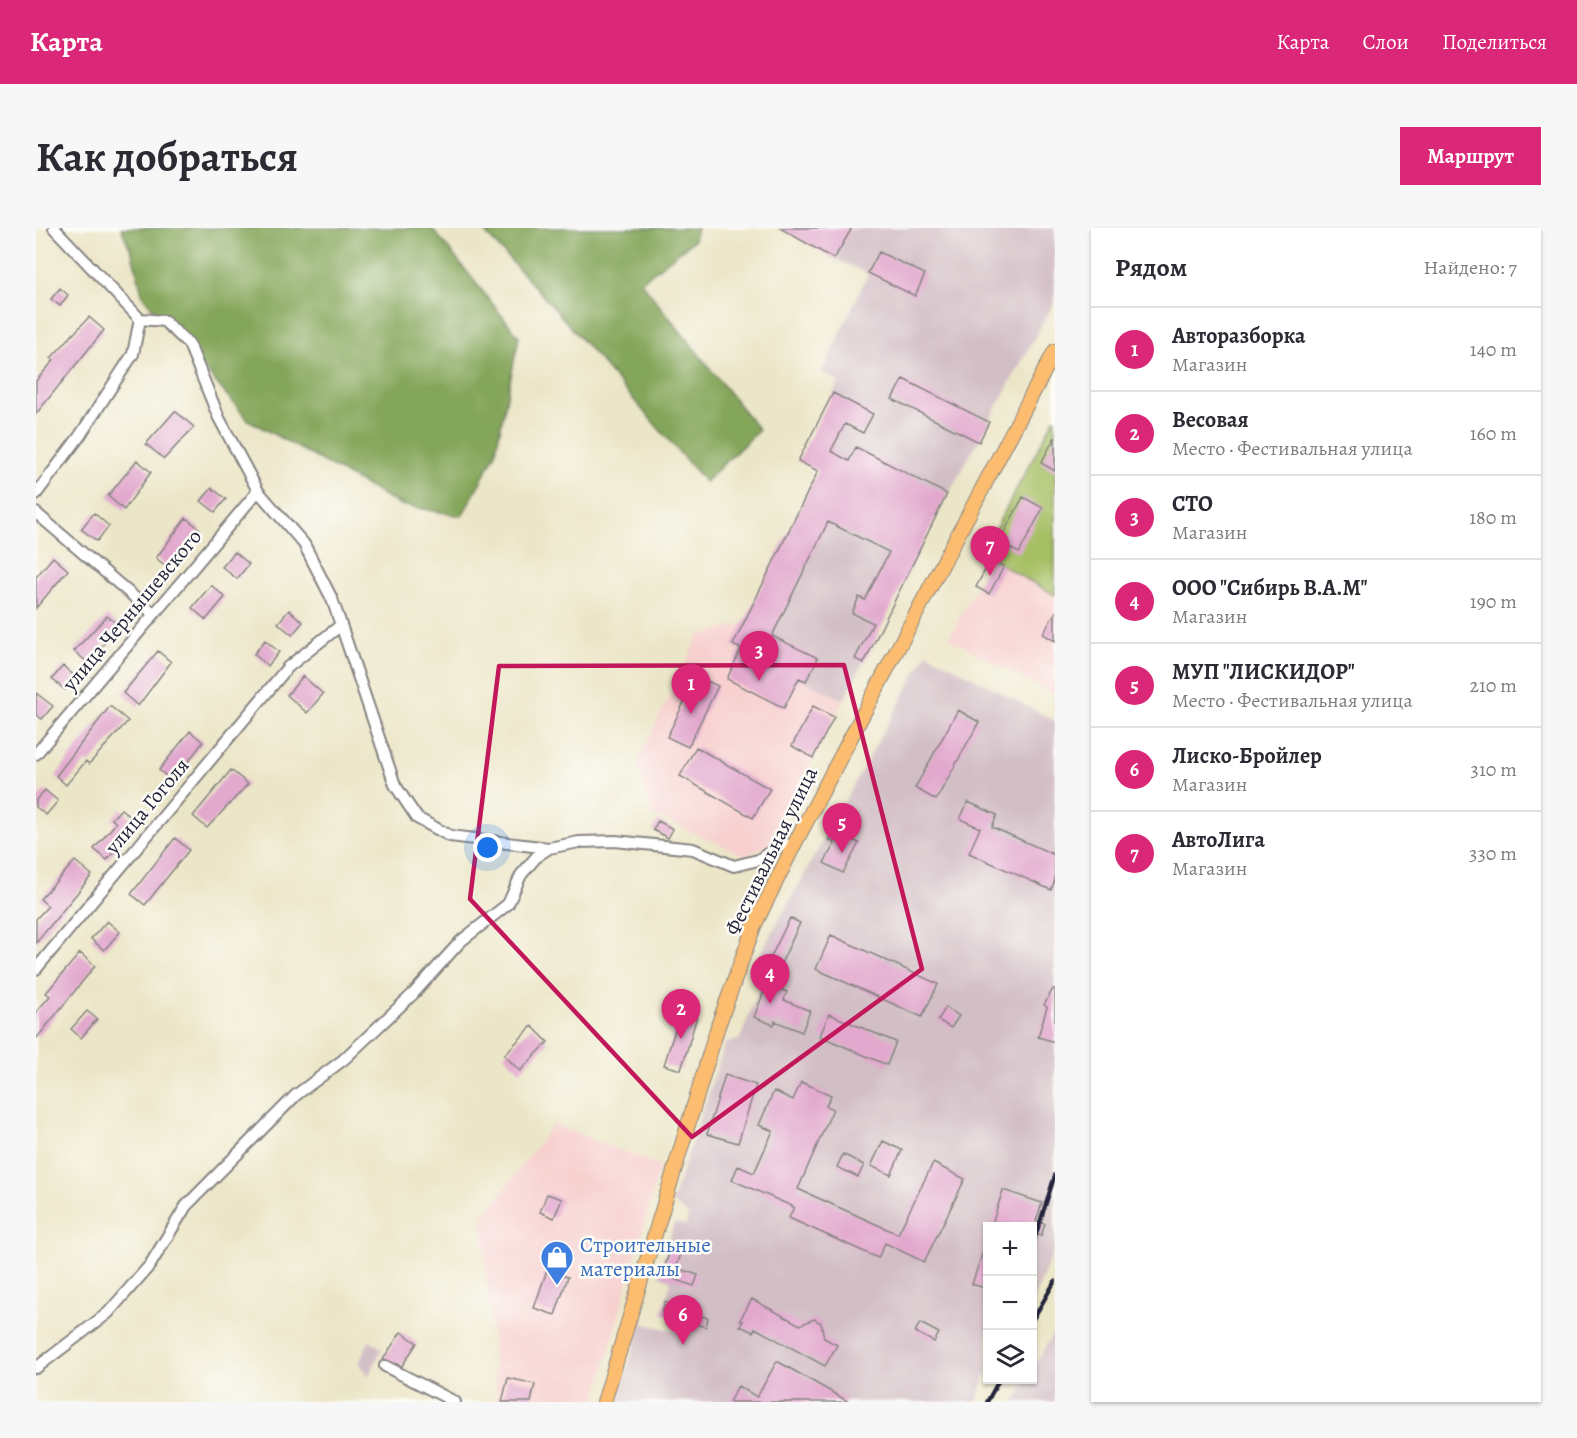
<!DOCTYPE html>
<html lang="ru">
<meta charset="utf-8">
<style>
body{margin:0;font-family:Alegreya,serif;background:#f7f7f7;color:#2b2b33}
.controls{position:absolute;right:18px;bottom:18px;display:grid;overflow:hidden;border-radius:0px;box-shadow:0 2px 4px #0004}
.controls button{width:54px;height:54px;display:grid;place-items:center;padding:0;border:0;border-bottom:2px solid #e1e1e2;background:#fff;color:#2b2b33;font:30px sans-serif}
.you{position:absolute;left:452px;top:620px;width:21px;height:21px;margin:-15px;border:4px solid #fff;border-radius:50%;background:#1a73e8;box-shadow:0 0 0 9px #1a73e833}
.badge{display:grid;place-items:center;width:39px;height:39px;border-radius:50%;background:#db2777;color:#fff;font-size:20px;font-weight:700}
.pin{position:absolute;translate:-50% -50px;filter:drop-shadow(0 2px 3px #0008)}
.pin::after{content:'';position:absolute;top:32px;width:21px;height:18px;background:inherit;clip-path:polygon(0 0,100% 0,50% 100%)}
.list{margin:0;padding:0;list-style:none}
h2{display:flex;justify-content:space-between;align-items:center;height:78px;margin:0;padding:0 24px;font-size:26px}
h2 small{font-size:20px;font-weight:400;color:#7c7c81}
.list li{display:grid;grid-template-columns:39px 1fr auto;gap:18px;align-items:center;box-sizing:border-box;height:84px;padding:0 24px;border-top:2px solid #e1e1e2}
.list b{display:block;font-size:22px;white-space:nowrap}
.list p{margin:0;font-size:20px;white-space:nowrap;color:#7c7c81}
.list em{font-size:20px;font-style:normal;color:#7c7c81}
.icon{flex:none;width:33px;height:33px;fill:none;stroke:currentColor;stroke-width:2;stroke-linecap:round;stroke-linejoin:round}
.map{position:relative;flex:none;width:1019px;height:1174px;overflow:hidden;border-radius:0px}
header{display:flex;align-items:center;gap:36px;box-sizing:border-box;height:84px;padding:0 30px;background:#db2777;color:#fff}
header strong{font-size:28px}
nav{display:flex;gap:33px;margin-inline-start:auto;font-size:21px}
.intro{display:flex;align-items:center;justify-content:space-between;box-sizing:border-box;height:144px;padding:0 36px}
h1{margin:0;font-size:42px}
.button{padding:15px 27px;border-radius:0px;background:#db2777;color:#fff;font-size:21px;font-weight:700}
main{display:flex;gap:36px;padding:0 36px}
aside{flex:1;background:#fff;border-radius:0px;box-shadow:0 2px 4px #0004}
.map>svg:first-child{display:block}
.built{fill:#f7d0cf}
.industrial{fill:#d2bec5}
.green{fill:#a6bf64;stroke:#647050;stroke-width:1.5}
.forest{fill:#84a65a;stroke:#53644a;stroke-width:1.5}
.building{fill:#e2a8ce}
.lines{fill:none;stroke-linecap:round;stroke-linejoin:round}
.minor-casing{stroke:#878482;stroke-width:14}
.major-casing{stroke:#878482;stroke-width:16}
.minor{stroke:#fff;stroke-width:10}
.major{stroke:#fcbd6f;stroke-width:14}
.rail{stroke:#22223b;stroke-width:4}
.marked{fill:none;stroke:#c2185b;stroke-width:4.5;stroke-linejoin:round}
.labels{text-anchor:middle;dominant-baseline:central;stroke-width:5;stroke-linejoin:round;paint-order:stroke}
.street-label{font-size:21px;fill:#22223b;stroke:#fdfcf7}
.shop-label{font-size:21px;fill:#366cbe;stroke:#fdfcf7;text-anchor:start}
</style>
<header>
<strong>Карта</strong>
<nav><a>Карта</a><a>Слои</a><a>Поделиться</a></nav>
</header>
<div class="intro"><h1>Как добраться</h1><a class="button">Маршрут</a></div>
<main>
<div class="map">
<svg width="1019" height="1174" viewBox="0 0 1019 1174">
<rect width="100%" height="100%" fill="#fdfcf7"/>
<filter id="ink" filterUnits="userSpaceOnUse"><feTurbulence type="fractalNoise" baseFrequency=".0167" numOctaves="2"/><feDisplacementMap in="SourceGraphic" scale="12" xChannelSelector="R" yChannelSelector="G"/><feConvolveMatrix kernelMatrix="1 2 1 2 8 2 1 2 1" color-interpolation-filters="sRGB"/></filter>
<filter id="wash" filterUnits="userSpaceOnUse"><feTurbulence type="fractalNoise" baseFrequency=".008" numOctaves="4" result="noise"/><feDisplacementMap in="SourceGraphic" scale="24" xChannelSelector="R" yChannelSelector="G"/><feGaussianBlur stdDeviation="1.35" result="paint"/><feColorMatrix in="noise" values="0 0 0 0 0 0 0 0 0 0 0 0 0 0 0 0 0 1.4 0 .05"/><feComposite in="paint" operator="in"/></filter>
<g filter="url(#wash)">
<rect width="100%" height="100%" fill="#ece6c8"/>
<!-- built -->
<path class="built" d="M955 331 1019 367V467L913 410Z
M708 396 770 453 808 472 732 617 710 628 616 586 601 535 663 407Z
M517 896 624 938 559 1174H461L446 991Z"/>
<!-- industrial -->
<path class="industrial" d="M744 0H1019V73L894 300 762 233 803 154 786 144 832 46 798 30Z
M779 250 891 305 808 472 697 418Z
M891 425 1019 493V1019L997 1073 996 998H951V1077L948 1078 951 1080V1143L941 1174H582L605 1095 652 1106 656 1096 626 1085 635 1053 623 1048 638 995 650 997 652 987 636 974 689 816 704 811 726 752 713 746Z
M1019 1101V1174H978L991 1152H996L997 1141Z
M333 1113 346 1120 332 1149 323 1134Z"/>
<!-- green -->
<path class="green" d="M1019 189V367L946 326Z"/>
<!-- forest -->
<path class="forest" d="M85 0H396L483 109 459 227 426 288 365 277 212 192 107 69 96 25Z
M445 0H661L658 12 605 54 723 202 669 254 518 80Z"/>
<g id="blocks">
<!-- building -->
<path class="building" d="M744 0H816L798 31Z
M843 24 889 46 879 68 832 45Z
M24 60 32 67 24 78 15 71Z
M53 89 68 102 0 186V153L18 132 15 130Z
M867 151 953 194 943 214 856 171Z
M797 165 837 186 827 205 809 196 795 223 813 233 820 219 911 266 828 435 819 431 837 395 816 385 823 369 829 372 853 324 792 294 736 408 782 430 770 453 763 450 748 480 691 451 705 421 697 417 782 243 762 233Z
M139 183 158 199 128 231 110 216Z
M1019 209V243L1005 235Z
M101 232 115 244 88 282 72 268Z
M176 260 190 271 179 284 165 273Z
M987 269 1007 280 983 325 963 314Z
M58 285 73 298 61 313 45 301Z
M150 290 164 301 132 340 120 330Z
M199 324 213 336 201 351 186 339Z
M17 329 32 342 0 380V349Z
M955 331 968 338 953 366 940 359Z
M175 357 189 369 170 392 156 380Z
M253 382 267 394 256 407 242 395Z
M1019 385V413L1007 406Z
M71 388 84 398 51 434 38 423Z
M229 412 243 424 232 438 218 426Z
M122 423 135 434 102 478 87 465Z
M27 438 40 449 29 462 16 451Z
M267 448 287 466 271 485 251 467Z
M661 448 682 458 652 519 631 509Z
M0 465 17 478 6 491 0 487Z
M74 478 92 493 53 536 50 533 30 557 20 548Z
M777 478 798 489 777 530 756 518Z
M922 482 943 494 900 572 879 560Z
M154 503 167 514 137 554 123 542Z
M660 519 734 561 717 590 644 548Z
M195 542 212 556 171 600 157 588Z
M9 562 22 573 10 587 0 579V572Z
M932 574 961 587 956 599 1019 627V652L1015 662 933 625 944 600 924 591Z
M85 581 102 595 71 632 58 621 80 595 76 591Z
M622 593 637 601 632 610 617 602Z
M798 602 823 615 807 645 788 635 799 615 793 612Z
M139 610 153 622 109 677 95 666Z
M39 633 56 647 0 715V691L12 678 4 671Z
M754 690 764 695 741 744 730 739Z
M71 693 84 704 68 722 55 711Z
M795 707 902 756 886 789 780 741Z
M44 725 59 738 0 811V784L14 768 10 765Z
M731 756 751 764 748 772 774 783 766 804 739 793 738 797 718 789Z
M1017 761H1019V814L1002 809 1011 779 1008 777Z
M910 779 923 788 915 800 902 792Z
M646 780 662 785 645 842 628 837Z
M51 783 61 791 45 810 35 801Z
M793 786 860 814 851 837 784 808Z
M496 798 512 814 484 843 468 827Z
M689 847 720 857 702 915 671 906Z
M765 854 795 867 790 878 797 881 762 961 862 1006 897 935 929 951 888 1034 849 1015 842 1030 753 990 758 979 696 952 702 938 718 945 737 903 723 897 738 863 757 872Z
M847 913 866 922 855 947 835 938Z
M807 926 828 937 822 949 801 939Z
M967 962 1006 975 1000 993 1009 996 1005 1008 996 1005V999H955Z
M511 966 526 971 518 990 504 984Z
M950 1015 951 1016V1061L936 1056Z
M635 1019 646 1023 640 1040 662 1047 658 1058 626 1047Z
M511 1042 532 1049 519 1087 498 1080Z
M716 1071 764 1097 778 1091 785 1095 788 1110 801 1117 789 1138 719 1100 717 1104 704 1098 707 1093 704 1092Z
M629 1074 642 1078 639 1089 626 1085Z
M659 1086 672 1090 670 1099 656 1095Z
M884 1095 903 1105 898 1114 879 1104Z
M365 1104 381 1115 366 1138 347 1131Z
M741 1133 813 1174H693L702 1158 721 1169Z
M472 1150 499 1156 495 1174H466Z"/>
</g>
</g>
<g filter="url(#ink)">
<use href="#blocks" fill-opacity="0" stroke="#878482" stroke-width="1.5"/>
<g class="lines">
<defs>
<path id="minor" d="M0 266 43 209 97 126 104 91
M0 285 118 386
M305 397 359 557 381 590 414 608 513 620
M0 526 222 263
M0 741 252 439 305 397 296 371 268 316 222 263 183 190 153 116 128 93 104 91 18 0
M349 1138 419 1174
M0 1140 72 1085 114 1037 150 978 260 867 307 832 377 766 425 713 472 676 485 647 501 628 513 620 543 614 579 613 657 621 698 638 722 632 742 619 759 615"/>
<path id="major" d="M568 1174 682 798 718 698 759 615 1019 123"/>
</defs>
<!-- minor casing -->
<use href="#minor" class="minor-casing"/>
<!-- major casing -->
<use href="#major" class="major-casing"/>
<!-- minor -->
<use href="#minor" class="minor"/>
<!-- major -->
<use href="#major" class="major"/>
<!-- rail -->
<path class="rail" d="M996 1019 1019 947
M996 1093 1019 1053
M951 1174 963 1152"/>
</g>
</g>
<!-- marked area -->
<path class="marked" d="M808 437 886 741 656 909 434 671 463 438Z"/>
<!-- icons -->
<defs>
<symbol id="shop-pin" viewBox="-11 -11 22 30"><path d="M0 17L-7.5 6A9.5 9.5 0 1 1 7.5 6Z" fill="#3f7fe0" stroke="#fdfcf7"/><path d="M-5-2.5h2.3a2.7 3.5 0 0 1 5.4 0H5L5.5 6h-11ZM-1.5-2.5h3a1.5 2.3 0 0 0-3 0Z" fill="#fff"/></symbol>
</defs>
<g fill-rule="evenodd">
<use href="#shop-pin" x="502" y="1010" width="38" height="52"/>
</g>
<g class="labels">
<!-- street labels -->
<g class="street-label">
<text transform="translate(96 382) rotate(-50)">улица Чернышевского</text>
<text transform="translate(111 578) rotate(-50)">улица Гоголя</text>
<text transform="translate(735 623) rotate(-64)">Фестивальная улица</text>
</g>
<!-- shop labels -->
<g class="shop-label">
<text x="544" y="1017">Строительные<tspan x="544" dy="24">материалы</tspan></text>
</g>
</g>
</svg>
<div class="controls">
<button>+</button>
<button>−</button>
<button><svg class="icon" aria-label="layers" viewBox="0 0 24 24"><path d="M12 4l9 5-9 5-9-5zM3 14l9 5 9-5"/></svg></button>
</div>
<div class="you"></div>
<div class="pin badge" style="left:655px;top:486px">1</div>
<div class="pin badge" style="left:645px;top:811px">2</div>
<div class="pin badge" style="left:723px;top:453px">3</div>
<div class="pin badge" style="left:734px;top:776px">4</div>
<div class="pin badge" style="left:806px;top:625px">5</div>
<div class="pin badge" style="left:647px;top:1117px">6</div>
<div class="pin badge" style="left:954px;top:348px">7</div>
</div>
<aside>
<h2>Рядом<small>Найдено: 7</small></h2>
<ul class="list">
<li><span class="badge">1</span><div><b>Авторазборка</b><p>Магазин</p></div><em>140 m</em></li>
<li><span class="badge">2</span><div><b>Весовая</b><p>Место · Фестивальная улица</p></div><em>160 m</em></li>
<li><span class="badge">3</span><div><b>СТО</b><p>Магазин</p></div><em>180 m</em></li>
<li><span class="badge">4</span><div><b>ООО &quot;Сибирь В.А.М&quot;</b><p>Магазин</p></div><em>190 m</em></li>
<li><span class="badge">5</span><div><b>МУП &quot;ЛИСКИДОР&quot;</b><p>Место · Фестивальная улица</p></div><em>210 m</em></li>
<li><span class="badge">6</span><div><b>Лиско-Бройлер</b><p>Магазин</p></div><em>310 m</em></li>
<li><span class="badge">7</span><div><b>АвтоЛига</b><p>Магазин</p></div><em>330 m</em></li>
</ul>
</aside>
</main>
